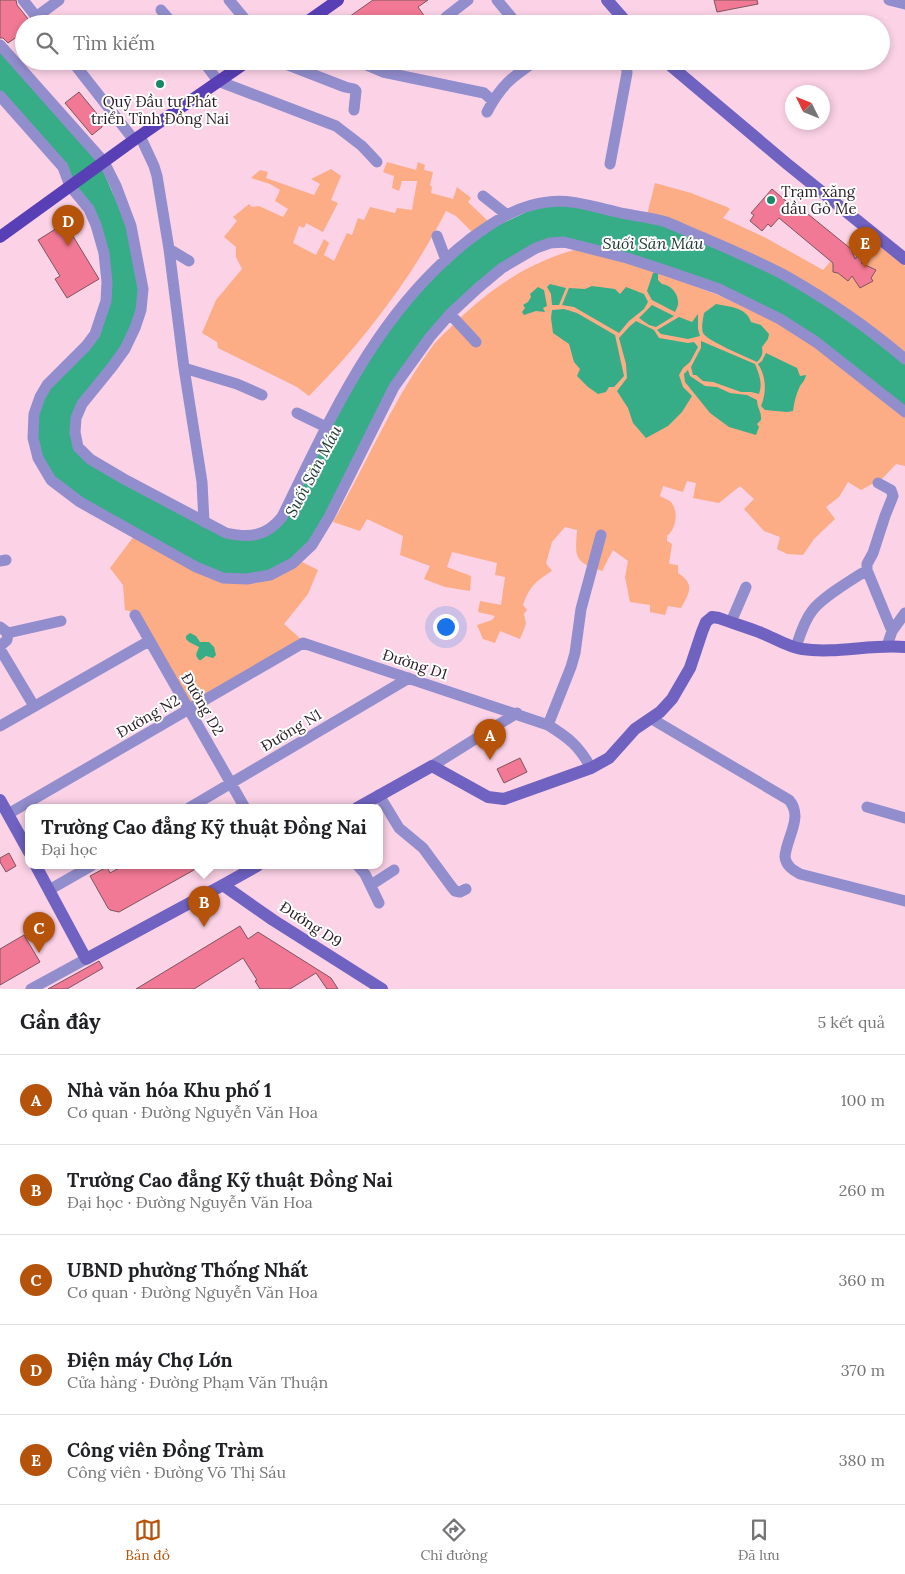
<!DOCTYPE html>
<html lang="vi">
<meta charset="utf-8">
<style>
body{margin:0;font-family:Lora,serif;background:#f2f2f2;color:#202124}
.compass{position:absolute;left:785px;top:85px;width:45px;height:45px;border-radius:50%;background:#fff;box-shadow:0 2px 8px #0003;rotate:313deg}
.you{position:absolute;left:445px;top:626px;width:18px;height:18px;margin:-12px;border:4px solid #fff;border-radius:50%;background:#1a73e8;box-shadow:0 0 0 8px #1a73e833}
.badge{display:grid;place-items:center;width:32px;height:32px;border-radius:50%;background:#b45309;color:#fff;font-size:16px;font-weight:700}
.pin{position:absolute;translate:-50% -41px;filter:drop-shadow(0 1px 2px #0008)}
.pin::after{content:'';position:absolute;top:26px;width:18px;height:15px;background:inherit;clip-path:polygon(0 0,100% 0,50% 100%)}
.popup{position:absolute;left:25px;top:804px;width:358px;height:65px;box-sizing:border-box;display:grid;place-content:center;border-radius:10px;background:#fff;filter:drop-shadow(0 1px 4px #0005);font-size:16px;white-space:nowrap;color:#757577}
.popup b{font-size:19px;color:#202124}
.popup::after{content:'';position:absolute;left:50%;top:100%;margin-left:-10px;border:10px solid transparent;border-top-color:#fff}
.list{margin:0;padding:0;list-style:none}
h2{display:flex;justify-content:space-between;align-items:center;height:65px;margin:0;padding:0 20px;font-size:21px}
h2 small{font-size:16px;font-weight:400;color:#757577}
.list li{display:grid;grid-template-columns:32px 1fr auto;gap:15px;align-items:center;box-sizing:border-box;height:90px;padding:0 20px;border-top:1px solid #e0e0e0}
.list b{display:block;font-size:19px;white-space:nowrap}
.list p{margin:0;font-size:16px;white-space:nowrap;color:#757577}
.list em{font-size:16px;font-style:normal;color:#757577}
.icon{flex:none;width:28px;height:28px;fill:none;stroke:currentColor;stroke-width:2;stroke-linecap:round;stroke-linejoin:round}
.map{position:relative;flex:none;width:905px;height:989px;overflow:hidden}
.search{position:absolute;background:#fff;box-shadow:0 2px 8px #0003;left:15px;right:15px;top:15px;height:55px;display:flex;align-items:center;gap:12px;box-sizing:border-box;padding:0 18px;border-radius:28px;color:#757577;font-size:19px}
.sheet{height:515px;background:#fff}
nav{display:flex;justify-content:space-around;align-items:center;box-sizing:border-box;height:70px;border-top:1px solid #e0e0e0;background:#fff;font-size:14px;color:#757577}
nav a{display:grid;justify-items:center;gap:2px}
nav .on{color:#b45309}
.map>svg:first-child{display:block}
.green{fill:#fcad86}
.water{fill:#36ad86}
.building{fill:#f27995;stroke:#7c565d}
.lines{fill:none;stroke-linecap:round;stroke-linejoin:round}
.street{stroke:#928dcd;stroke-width:11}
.secondary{stroke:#6f62c1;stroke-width:12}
.primary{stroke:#583fb6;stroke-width:12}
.poi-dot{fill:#198867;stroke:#fff;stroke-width:2}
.labels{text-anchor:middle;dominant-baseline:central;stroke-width:4;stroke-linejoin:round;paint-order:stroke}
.poi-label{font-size:15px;fill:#271920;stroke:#fff}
.street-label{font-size:15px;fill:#271920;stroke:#fff}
.water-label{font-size:16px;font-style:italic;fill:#213a30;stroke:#fff}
</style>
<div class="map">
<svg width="905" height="989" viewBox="0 0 905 989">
<rect width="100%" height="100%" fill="#fbd2e6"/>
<!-- green -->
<path class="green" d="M387 162 416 170 418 162 425 165 424 170 433 172 430 185 432 187 431 193 453 199 457 187 471 198 468 202 489 222 473 233 456 216 446 211C412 278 362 343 309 396L297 387 218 348 217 342 202 333 216 300 242 269 236 257V247L224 237 237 221 233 217 249 204 252 207 259 206 283 217 288 209 275 201 280 190 270 184 251 178 260 170 268 172 266 178 314 195 320 184 311 179 331 169 341 176 331 200 338 203 323 232 306 223 304 228 299 226 293 243 316 255 324 239 329 243 324 255 334 261 347 233 352 235 358 218 364 220 370 207 395 213 397 208 412 210 417 181H402L399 191 392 188 394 176 383 172Z
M655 183 691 193 727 207 730 209 723 218 766 238 823 270 859 229 905 266V355L647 215Z
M574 250 640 266 718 295 792 330 905 416V466L896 464 883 478 861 490 848 482 839 497 826 507 835 519 814 539 803 555 787 554 777 549 780 537 764 531 744 509 754 499 740 486 719 503 693 498 696 483 687 481 683 492 663 486 660 496C663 498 669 500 671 502 679 512 676 529 667 536V541L672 544 669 564 678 565V573C695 584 690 592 681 608L668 606 665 615 650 612V605L630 602 625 577 628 561 613 550 602 571C574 562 575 558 577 530L565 527 552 542 546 563 552 571C535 582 530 586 523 605L527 610 524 614 526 624 520 639 500 631 495 643 483 639 477 625 492 620 495 616 478 612 480 601 501 605 505 577 495 575 497 563 452 552 447 567 471 576 470 591 445 587 424 579 430 566 400 555 403 536 367 519 360 531 333 522C367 463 393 399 434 344 440 337 447 331 453 325 487 291 527 263 574 250Z
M134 536 300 561 318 570 308 594 284 624 303 641 190 707 136 613 125 610 123 585 110 568Z"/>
<!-- water -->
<path class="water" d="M0 49 97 157 128 228 139 289 137 310 122 347 79 403 75 449 225 536H265L345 396 393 322 437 272 488 230 535 208 564 205 662 225 769 271 837 312 905 364V407L795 323 621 253 534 245 426 336 310 543 291 560 270 572 247 576 224 574 198 564 82 499 53 477 42 457 36 437 37 415 50 387 88 348 110 302 99 224 0 91Z
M658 272V280L662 284C671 285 679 294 678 304 678 307 676 309 675 312L652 300 647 291 653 273Z
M550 284 566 288 559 305H552L551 294 547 287Z
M592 286 615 289 620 294 626 287 644 294 648 302 644 309 629 321 619 333 574 307 562 305 569 288 585 289Z
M538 287 544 290 547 306 543 308 545 312 536 311 524 315 522 312 525 308 523 305 528 302 531 297 530 294Z
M716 304C730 307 746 307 751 322L761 325 769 334 768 339 762 347C763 354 762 357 757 362 747 357 707 341 703 333 701 328 703 319 704 313Z
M652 305 674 316 656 327 649 325 639 318Z
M564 309 577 313 615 335 624 376 614 387H609L606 392 598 394 588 387 577 376 580 369 574 362 569 344 553 333 551 318 552 310Z
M698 314V329L700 336 688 339 661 334 657 330 679 317 692 322Z
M636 321 654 330 659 338 688 343 694 342 698 347 690 362 683 368 679 375 683 387 692 396 682 412 668 426 646 438 633 423 628 408 617 391 627 378 626 364 619 338 630 326Z
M701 341 755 364C759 374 763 383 759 394L751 392H741L713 382 703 381 696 375H693L691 367 701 348Z
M766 353 797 368 800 376 806 375C805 380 803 382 800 386 796 394 794 403 793 411L787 412 765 410 761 406C767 392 766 376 758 364L762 361Z
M688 370 690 376 705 386 717 387 730 393 747 395 757 400C757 408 762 412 761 420L757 424 759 427 756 435 729 427 710 413 685 382 684 374Z
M190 633 196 636 200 642H209L214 647 216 655 213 658 206 656 201 660H199C194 654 197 653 199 647L189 642 186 639V636Z"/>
<!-- building -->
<path class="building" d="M0 0H16L17 5 32 24H24V32L8 43 3 38H0Z
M373 0H428L418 7 430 24H339Z
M714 0H757L758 4 717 12Z
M79 92 102 120V127L92 135 65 103Z
M772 189 800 213 803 210 851 249 855 259 859 254 865 260 861 263 876 270 871 278 873 281 860 288 852 276 848 281 838 273 833 272V263L779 218 771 227 768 224 762 231 750 221 754 215 751 213Z
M65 223 99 279 67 298 55 279 60 276 38 240Z
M520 758 527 772 504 783 497 769Z
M9 853 16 866 6 872 0 862V858Z
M123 866H201L119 912 110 910 108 908 90 876 107 867 110 873Z
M240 926 248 939 258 932 331 978 338 989H327L316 973 290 989H260L255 981 257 980 243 958 194 989H136Z
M24 935 40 962 0 985V949Z
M99 961 103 968 67 989H48Z"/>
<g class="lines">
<!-- street -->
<path class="street" d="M23 0 42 24
M229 0 249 24
M497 0 517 24
M889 0 905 4
M161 10 173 24
M318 15 325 24
M36 17 59 0
M446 17 468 0
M0 45 104 162 116 186 131 226 143 289 141 310 135 328 125 349 112 367 82 404 76 418 75 432 78 447 90 459 124 479 226 533C249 538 266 537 282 517 332 415 377 311 470 239 493 222 518 205 548 202 572 199 594 207 617 212 633 216 650 217 666 222 679 227 691 233 704 238 731 250 760 262 786 276 828 300 869 328 905 359
M72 61 134 140
M203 61 218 81 336 126 362 146 377 162
M278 61 345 87 354 89 356 91 354 110
M357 61 383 72 484 93 493 101
M0 96 63 167 70 186 89 209 96 225 104 253 107 282 106 301 95 334 86 346 47 385 40 397 34 414 33 438 38 458 51 480 80 502 196 567 223 578 247 579 270 575 293 563 312 545 329 517 394 387 430 337 450 314 478 288 502 268 536 248 550 243 564 242 627 258 670 272 719 289 780 319 816 342 905 412
M487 112C501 85 512 77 536 61
M140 136 154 166 157 176 169 249 184 368 202 482 204 522
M610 164 627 73 626 61
M483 196 507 215
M437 236 446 260
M169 249 189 261
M450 314 476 342
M184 368 237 384 262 395
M297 413 326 427
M878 483 891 490 893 496 885 516 873 553 867 564V570L892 631
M0 561 6 560
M135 615 245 808
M731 622 746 587
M0 627 8 633 7 640 0 646
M8 633 61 621
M887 646 892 631 905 613
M796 647C800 635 804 621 812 611 822 597 852 580 867 570
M0 649 34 706
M652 719 789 800C804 817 786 838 785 857 786 866 793 870 800 874L905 901
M548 725 571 667 575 653 581 609 601 535
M0 726 149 641
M432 766 517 713
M379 795 399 828 423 848 451 886 455 891 460 892 466 889
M867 807 905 818
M189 808 409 678
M8 814 303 643 548 725C569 738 579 746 591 768
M358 866 365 874 379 903
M371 885 394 870
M49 890 91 866
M31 989 86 959"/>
<!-- secondary -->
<path class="secondary" d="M607 0 628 24
M665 61 786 163 905 259
M0 800 29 852
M357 808 432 766 488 797 504 799 591 768 609 758 635 729 660 712 672 699 690 668 702 632 706 622 712 617 719 618C732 623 746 627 759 632 773 637 787 647 802 649 836 654 871 644 905 647
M36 866 86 959 223 885 257 866
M223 885 273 920 382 989"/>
<!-- primary -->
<path class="primary" d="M304 24 338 0
M0 237 134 140 248 61"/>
</g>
<!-- markers -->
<g class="poi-dot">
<circle cx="160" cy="84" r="5"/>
<circle cx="771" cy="200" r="5"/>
</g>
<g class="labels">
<!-- poi labels -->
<g class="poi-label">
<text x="160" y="101">Quỹ Đầu tư Phát<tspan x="160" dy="17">triển Tỉnh Đồng Nai</tspan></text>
<text x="781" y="191" text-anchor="start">Trạm xăng<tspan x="781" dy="17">dầu Gò Me</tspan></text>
</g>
<!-- street labels -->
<g class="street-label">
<text transform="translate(415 664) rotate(18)">Đường D1</text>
<text transform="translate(203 704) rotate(60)">Đường D2</text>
<text transform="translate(148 716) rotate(-30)">Đường N2</text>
<text transform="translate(291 730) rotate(-31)">Đường N1</text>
<text transform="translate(311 924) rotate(33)">Đường D9</text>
</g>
<!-- water labels -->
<g class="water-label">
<text x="653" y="243">Suối Săn Máu</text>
<text transform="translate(313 471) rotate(-62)">Suối Săn Máu</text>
</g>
</g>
</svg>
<svg class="compass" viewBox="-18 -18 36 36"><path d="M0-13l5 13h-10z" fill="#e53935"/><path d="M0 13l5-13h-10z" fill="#757577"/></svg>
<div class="you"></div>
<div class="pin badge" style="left:490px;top:760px">A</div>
<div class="pin badge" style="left:204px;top:927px">B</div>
<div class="popup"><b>Trường Cao đẳng Kỹ thuật Đồng Nai</b>Đại học</div>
<div class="pin badge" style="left:39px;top:953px">C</div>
<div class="pin badge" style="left:68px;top:246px">D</div>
<div class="pin badge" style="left:865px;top:268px">E</div>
<div class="search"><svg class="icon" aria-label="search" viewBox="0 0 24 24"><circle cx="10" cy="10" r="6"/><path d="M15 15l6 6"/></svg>Tìm kiếm</div>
</div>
<section class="sheet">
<h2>Gần đây<small>5 kết quả</small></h2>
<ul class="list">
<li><span class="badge">A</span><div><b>Nhà văn hóa Khu phố 1</b><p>Cơ quan · Đường Nguyễn Văn Hoa</p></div><em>100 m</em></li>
<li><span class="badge">B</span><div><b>Trường Cao đẳng Kỹ thuật Đồng Nai</b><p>Đại học · Đường Nguyễn Văn Hoa</p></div><em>260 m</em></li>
<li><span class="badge">C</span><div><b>UBND phường Thống Nhất</b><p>Cơ quan · Đường Nguyễn Văn Hoa</p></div><em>360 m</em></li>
<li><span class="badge">D</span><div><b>Điện máy Chợ Lớn</b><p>Cửa hàng · Đường Phạm Văn Thuận</p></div><em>370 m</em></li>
<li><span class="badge">E</span><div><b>Công viên Đồng Tràm</b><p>Công viên · Đường Võ Thị Sáu</p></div><em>380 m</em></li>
</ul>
</section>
<nav>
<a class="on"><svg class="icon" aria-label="map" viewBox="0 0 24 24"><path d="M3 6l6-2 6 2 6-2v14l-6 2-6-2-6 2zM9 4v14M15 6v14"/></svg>Bản đồ</a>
<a><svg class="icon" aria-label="directions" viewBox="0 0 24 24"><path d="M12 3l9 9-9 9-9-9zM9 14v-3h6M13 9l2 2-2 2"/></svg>Chỉ đường</a>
<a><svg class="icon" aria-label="saved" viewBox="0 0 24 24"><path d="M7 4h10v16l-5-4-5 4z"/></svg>Đã lưu</a>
</nav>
